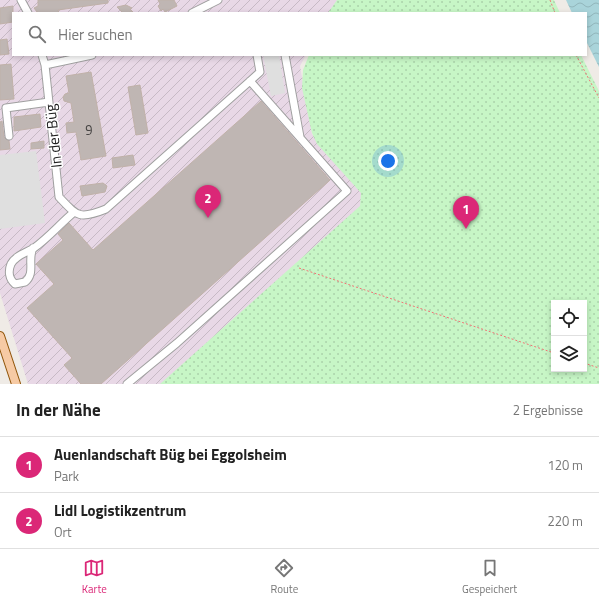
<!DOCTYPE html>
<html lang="de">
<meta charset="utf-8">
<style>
body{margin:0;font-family:"Titillium Web",sans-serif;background:#f2f2f2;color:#222}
.controls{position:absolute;right:12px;bottom:12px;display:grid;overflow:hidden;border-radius:0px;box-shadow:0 2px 6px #0003}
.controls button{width:36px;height:36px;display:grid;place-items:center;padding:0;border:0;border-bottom:1px solid #e0e0e0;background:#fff;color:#222;font:20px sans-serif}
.you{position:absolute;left:388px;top:161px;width:14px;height:14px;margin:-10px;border:3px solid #fff;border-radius:50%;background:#1a73e8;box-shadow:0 0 0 6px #1a73e833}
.badge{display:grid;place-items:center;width:26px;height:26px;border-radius:50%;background:#db2777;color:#fff;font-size:13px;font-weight:700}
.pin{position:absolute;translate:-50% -33px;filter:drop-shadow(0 1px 2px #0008)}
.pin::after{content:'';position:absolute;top:21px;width:14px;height:12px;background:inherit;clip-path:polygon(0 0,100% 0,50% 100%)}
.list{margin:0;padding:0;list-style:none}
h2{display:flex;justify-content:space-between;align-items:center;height:52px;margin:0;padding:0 16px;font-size:17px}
h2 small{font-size:13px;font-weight:400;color:#767676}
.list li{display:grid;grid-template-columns:26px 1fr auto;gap:12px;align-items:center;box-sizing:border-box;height:56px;padding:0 16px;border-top:1px solid #e0e0e0}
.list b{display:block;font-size:15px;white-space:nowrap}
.list p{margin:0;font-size:13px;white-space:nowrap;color:#767676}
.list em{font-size:13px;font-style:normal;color:#767676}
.icon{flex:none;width:22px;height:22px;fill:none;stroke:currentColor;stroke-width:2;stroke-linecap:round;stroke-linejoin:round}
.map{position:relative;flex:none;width:599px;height:384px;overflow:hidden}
.search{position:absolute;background:#fff;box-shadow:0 2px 6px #0003;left:12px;right:12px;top:12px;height:44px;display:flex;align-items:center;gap:10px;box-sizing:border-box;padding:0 14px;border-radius:0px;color:#767676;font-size:15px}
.sheet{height:164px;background:#fff}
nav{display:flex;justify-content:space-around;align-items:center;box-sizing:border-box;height:56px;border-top:1px solid #e0e0e0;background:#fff;font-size:11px;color:#767676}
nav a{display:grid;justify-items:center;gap:2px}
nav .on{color:#db2777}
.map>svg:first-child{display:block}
.industrial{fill:url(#industrial-furrows)}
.park{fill:url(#park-dots);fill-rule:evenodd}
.parking{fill:#dfdfdf}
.water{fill:url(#water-waves)}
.building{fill:#bfb6b3;stroke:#c0b1a9}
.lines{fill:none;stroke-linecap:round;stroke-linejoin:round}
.minor-casing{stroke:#a0a0a0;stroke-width:9}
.major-casing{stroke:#90550a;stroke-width:10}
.path{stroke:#f17576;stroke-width:1;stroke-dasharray:2 2;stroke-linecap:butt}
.minor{stroke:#fff;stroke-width:7}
.major{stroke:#f6caa4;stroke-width:8}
.labels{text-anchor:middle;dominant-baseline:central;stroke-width:3;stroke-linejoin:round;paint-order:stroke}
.number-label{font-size:13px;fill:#474544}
.street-label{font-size:15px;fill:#1f1f1f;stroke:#fff}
</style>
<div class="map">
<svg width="599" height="384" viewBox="0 0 599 384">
<defs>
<pattern id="industrial-furrows" width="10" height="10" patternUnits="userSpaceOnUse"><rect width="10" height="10" fill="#e8d8e6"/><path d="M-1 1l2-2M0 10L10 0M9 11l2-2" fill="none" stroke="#c7b9c5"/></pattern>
<pattern id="park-dots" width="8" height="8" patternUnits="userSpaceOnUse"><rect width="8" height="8" fill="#c7f6c6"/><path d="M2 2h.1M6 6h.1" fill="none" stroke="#aad2aa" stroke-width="1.8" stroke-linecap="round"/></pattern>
<pattern id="water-waves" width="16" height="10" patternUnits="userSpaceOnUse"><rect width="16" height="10" fill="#a9d4da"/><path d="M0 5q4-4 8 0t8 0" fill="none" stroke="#91b6bb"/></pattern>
</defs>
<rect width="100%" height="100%" fill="#efebe6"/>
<!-- industrial -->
<path class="industrial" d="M0 0H339L328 13H13V55H306L300 66 312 134 364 192V205L162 384H28L0 293Z"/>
<!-- park -->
<path class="park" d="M337 0H554L560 13H328Z
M309 55H581L599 91V384H160L360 206 361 193 317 144 312 133 302 88 303 70ZM554 303H584V369H554Z"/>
<!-- parking -->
<path class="parking" d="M263 55H279L285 93 271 96Z
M36 151 45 223 0 229V155Z"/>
<!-- water -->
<path class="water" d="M566 0H599V67L586 41V13H572Z"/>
<!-- building -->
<path class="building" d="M38 0H108V3L58 10 59 13H40L37 12 34 8 38 6Z
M158 0H174L177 6 165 12 163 9 161 11 158 6 160 4Z
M126 5 132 8 130 9 133 12 123 13 117 7Z
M13 6V22L0 24V8Z
M7 39 9 54 0 55V40Z
M11 64 14 99 0 100V65Z
M91 72 106 156 81 160 76 132 67 133 66 123 74 122 71 103 64 101 63 97 65 94 69 93 66 76Z
M140 85 148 133 136 135 128 87Z
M261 101 330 180 101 384H81L64 365 72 358 27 308 54 284 36 264 63 240 58 234 69 223 93 250Z
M40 114 41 127 14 131V117Z
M2 121 4 137 9 141 10 149 0 150V122Z
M44 141V148L31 149V143Z
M133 155 135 165 113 168 112 158Z
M103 183 107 186 105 192 82 196 80 186Z"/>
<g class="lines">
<defs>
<path id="minor" d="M21 0 28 13
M192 13 218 0
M42 55 45 65 59 197C77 216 79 220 106 209L250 81 260 72 257 55
M285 55 300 137
M45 65 92 55
M9 136 6 108 49 102
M33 248C27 260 36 273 25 282L15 284C9 279 8 271 11 264 16 255 26 253 34 248 48 238 60 224 73 213
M127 384 177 343 347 191 250 81"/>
<path id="major" d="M0 336 16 384"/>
</defs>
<!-- minor casing -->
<use href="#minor" class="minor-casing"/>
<!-- major casing -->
<use href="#major" class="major-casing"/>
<!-- path -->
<path class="path" d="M550 0 555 13
M576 55 599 98
M299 268 554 353
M584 363 599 368"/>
<!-- minor -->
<use href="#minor" class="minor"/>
<!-- major -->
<use href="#major" class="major"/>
</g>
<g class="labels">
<!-- number labels -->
<g class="number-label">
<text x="89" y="130">9</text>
</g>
<!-- street labels -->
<g class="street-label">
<text transform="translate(53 136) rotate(-96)">In der Büg</text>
</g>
</g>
</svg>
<div class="controls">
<button><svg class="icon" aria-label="locate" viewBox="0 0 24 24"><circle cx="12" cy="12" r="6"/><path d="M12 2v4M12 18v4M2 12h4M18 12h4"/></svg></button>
<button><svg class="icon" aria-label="layers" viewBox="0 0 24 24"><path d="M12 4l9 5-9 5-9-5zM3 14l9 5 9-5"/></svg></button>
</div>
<div class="you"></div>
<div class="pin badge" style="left:466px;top:229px">1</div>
<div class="pin badge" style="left:208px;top:218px">2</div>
<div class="search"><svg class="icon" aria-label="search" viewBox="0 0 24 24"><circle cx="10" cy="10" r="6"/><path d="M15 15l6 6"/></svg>Hier suchen</div>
</div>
<section class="sheet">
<h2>In der Nähe<small>2 Ergebnisse</small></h2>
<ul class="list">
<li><span class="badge">1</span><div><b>Auenlandschaft Büg bei Eggolsheim</b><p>Park</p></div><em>120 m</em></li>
<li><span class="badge">2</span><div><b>Lidl Logistikzentrum</b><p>Ort</p></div><em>220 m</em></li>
</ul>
</section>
<nav>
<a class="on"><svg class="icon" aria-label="map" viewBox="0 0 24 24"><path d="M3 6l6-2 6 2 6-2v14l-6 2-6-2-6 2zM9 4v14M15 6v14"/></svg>Karte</a>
<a><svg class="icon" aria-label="directions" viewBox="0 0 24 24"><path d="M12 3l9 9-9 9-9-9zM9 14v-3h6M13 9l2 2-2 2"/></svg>Route</a>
<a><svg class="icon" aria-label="saved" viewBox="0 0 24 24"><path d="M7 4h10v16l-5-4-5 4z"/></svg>Gespeichert</a>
</nav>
